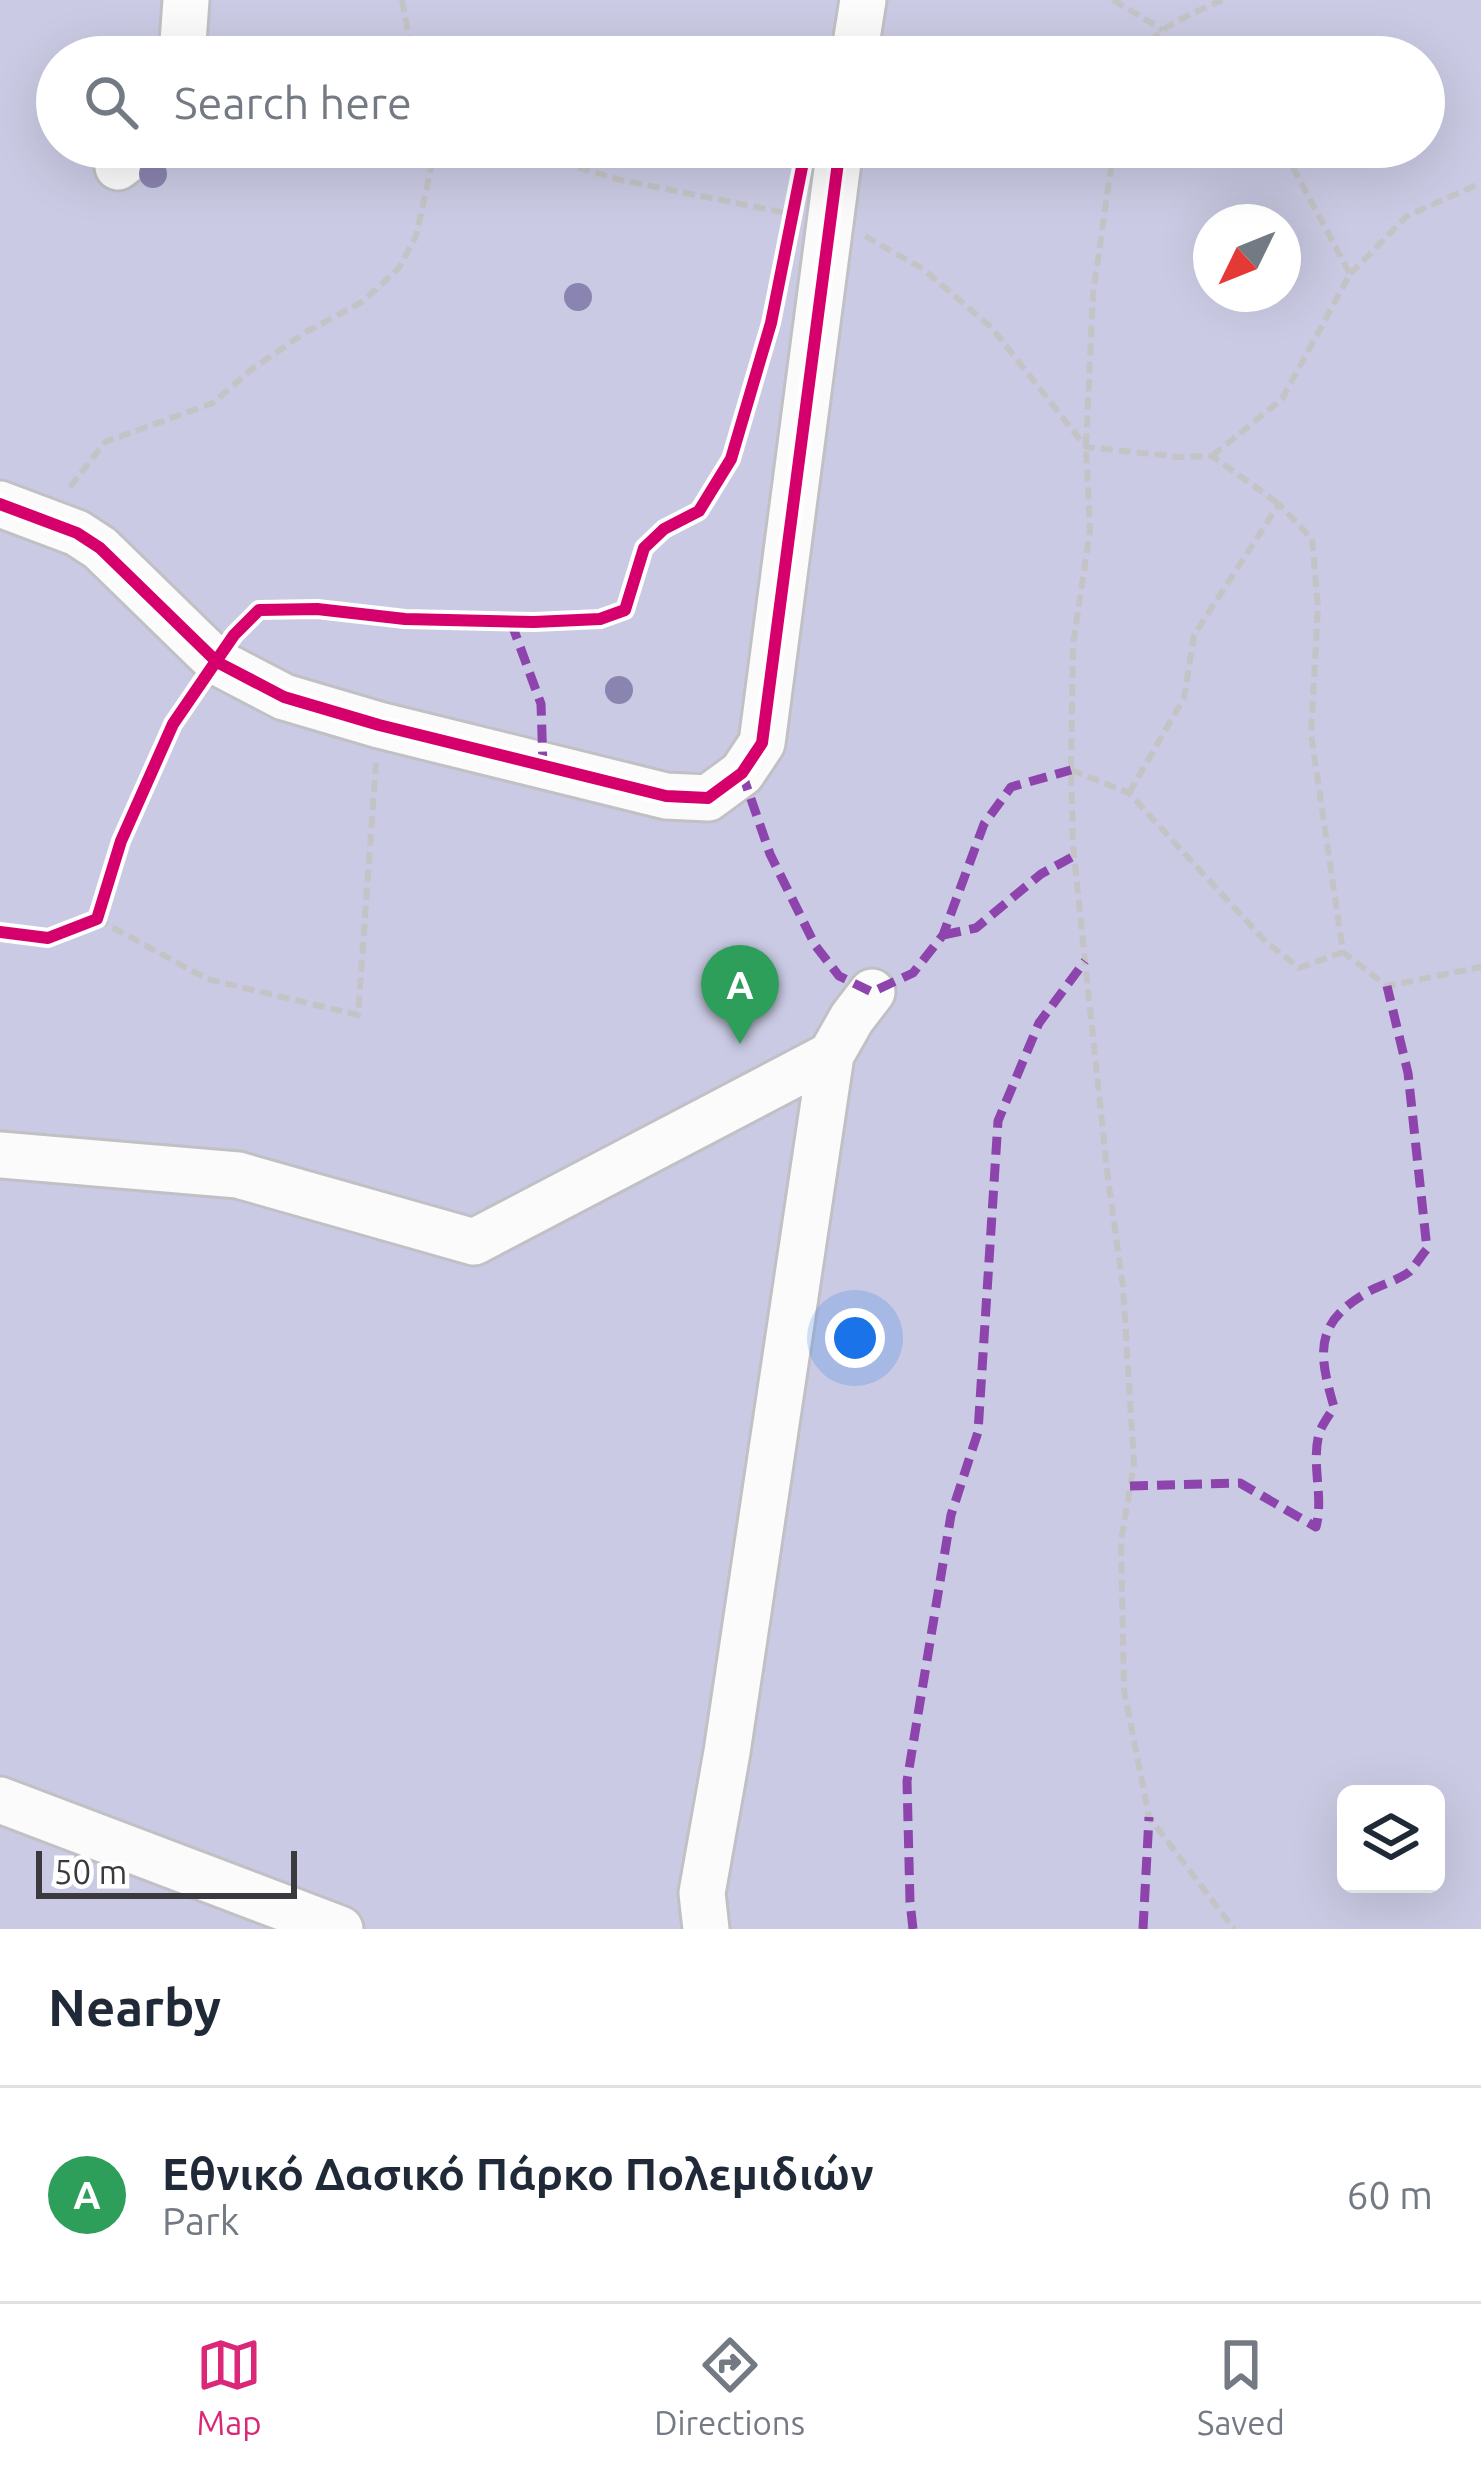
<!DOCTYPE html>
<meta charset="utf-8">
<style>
body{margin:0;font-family:Ubuntu,sans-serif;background:#f2f2f3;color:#1f2937}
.controls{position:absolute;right:36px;bottom:36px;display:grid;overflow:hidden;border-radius:18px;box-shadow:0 12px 48px #0002}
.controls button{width:108px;height:108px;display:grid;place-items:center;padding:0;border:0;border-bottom:3px solid #e0e1e3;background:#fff;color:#1f2937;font:60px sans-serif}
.compass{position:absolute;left:1193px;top:204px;width:108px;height:108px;border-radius:50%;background:#fff;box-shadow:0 12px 48px #0002;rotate:227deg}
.scale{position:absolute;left:36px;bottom:30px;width:261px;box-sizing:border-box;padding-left:12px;border:6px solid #39393e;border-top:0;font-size:33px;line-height:42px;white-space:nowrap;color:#39393e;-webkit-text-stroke:9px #fff;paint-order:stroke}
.you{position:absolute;left:855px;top:1338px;width:42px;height:42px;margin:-30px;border:9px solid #fff;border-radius:50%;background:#1a73e8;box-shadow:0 0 0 18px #1a73e833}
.badge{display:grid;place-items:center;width:78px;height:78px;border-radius:50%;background:#db2777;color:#fff;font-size:39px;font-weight:700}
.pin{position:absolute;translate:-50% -99px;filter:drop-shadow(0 3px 6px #0008)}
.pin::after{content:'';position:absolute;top:63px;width:42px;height:36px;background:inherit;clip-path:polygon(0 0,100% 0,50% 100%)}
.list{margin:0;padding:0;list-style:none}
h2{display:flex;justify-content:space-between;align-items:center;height:156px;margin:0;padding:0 48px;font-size:51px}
h2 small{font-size:39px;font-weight:400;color:#747a83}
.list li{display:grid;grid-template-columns:78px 1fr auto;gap:36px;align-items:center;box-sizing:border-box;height:216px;padding:0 48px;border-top:3px solid #e0e1e3}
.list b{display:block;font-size:45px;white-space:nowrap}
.list p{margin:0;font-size:39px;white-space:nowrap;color:#747a83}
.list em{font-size:39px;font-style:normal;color:#747a83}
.icon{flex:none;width:66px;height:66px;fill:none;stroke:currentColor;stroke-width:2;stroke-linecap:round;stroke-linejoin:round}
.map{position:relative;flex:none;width:1481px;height:1929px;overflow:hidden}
.search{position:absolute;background:#fff;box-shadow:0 12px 48px #0002;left:36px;right:36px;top:36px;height:132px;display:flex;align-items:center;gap:30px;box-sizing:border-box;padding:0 42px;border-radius:66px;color:#747a83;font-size:45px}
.sheet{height:372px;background:#fff}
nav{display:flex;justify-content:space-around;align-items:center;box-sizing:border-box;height:168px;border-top:3px solid #e0e1e3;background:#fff;font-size:33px;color:#747a83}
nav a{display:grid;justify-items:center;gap:6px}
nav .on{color:#db2777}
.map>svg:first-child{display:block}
.green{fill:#cacae4;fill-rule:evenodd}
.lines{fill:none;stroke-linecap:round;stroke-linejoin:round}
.minor-casing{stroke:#c0c0c5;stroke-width:51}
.path{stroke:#c4c4c7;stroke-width:6;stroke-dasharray:12 6;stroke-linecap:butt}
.minor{stroke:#fbfbfc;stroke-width:45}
.quiet{stroke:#8e44ad;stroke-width:9;stroke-dasharray:18 9;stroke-linecap:butt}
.cycleway-casing{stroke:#fff;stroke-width:20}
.cycleway{stroke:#d6006c;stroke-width:12}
.tree{fill:#8a84b0}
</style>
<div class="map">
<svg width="1481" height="1929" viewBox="0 0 1481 1929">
<rect width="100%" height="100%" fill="#e4e4ea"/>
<!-- green -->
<path class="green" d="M0 0H1481V1929H0ZM57 57H1424V147H57ZM1211 222H1283V294H1211ZM1346 1794H1436V1884H1346Z"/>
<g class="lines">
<defs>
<path id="minor" d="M182 57 186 0
M854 57 863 0
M118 167 144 147
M0 504 77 533 100 548 217 662 284 697 379 725 666 796 708 798 742 773 762 743 840 147
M0 1155 238 1175 474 1242 831 1055
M0 1800 340 1929
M706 1929 702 1893 727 1752 831 1055 852 1018 872 992"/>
</defs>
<!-- minor casing -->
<use href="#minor" class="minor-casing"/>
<!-- path -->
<path class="path" d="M402 0 413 57
M1113 0 1163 30
M1146 46 1167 57
M1141 57C1154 26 1193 14 1222 0
M509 147 621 180 791 214
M1114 147 1093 294 1086 447 1090 530 1073 645 1071 770 1073 845 1085 961 1108 1179 1123 1287 1134 1464 1121 1541 1124 1690 1149 1817 1234 1929
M865 236 923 269 991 327 1086 447 1180 457 1212 456 1279 504
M1350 274 1407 216 1481 183
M1212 456 1282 399 1350 274 1282 147
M70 487 105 442 213 403 252 369 306 332 362 302 399 268 416 236 432 164 429 147
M1071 770 1129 793 1264 940 1299 968 1343 952
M1129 793 1184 698 1194 635 1279 504 1312 539 1318 606 1311 734 1343 952 1387 986 1481 967
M97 919 207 979 358 1015 376 763"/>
<!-- minor -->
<use href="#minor" class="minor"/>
<!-- quiet -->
<path class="quiet" d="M511 622 541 704 543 766
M742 773 770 854 815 945 839 976 872 992 913 973 943 935 984 824 1011 787 1071 770
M943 935 976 928 1041 874 1074 856
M1130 1486 1240 1483 1316 1527C1324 1496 1311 1465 1319 1434 1322 1424 1329 1416 1334 1407 1319 1355 1313 1324 1366 1293 1379 1285 1397 1281 1409 1272 1415 1266 1421 1256 1427 1249L1408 1073 1387 986
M913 1929 910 1902 907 1781 951 1515 978 1432 998 1121 1039 1023 1085 961
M1143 1929 1149 1817"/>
<defs>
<path id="cycleway" d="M0 504 77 533 100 548 217 662 284 697 379 725 666 796 708 798 742 773 762 743 840 147
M0 932 48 938 97 919 121 841 173 724 234 635 259 610 317 609 405 619 534 622 600 619 625 610 644 548 664 529 699 511 731 459 771 323 806 147"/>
</defs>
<!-- cycleway casing -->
<use href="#cycleway" class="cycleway-casing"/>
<!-- cycleway -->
<use href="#cycleway" class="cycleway"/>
</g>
<!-- trees -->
<g class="tree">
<circle cx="153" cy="174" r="14"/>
<circle cx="578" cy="297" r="14"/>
<circle cx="619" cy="690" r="14"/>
</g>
</svg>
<div class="controls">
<button><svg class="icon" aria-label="layers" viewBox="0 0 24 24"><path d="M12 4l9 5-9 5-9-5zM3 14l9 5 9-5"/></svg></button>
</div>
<svg class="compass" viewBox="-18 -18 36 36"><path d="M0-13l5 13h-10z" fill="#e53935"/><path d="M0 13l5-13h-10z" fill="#747a83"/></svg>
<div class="scale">50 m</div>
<div class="you"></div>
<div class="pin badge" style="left:740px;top:1044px;background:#2e9e5b">A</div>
<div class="search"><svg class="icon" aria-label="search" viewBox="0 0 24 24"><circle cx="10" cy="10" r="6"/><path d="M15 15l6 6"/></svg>Search here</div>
</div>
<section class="sheet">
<h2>Nearby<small></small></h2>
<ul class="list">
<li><span class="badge" style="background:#2e9e5b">A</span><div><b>Εθνικό Δασικό Πάρκο Πολεμιδιών</b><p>Park</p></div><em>60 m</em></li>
</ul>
</section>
<nav>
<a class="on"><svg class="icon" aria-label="map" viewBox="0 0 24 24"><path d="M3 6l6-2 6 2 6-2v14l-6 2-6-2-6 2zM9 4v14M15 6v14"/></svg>Map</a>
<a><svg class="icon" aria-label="directions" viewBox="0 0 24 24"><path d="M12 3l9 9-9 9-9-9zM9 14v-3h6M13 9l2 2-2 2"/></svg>Directions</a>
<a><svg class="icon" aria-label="saved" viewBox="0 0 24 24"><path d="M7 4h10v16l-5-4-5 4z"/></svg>Saved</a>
</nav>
